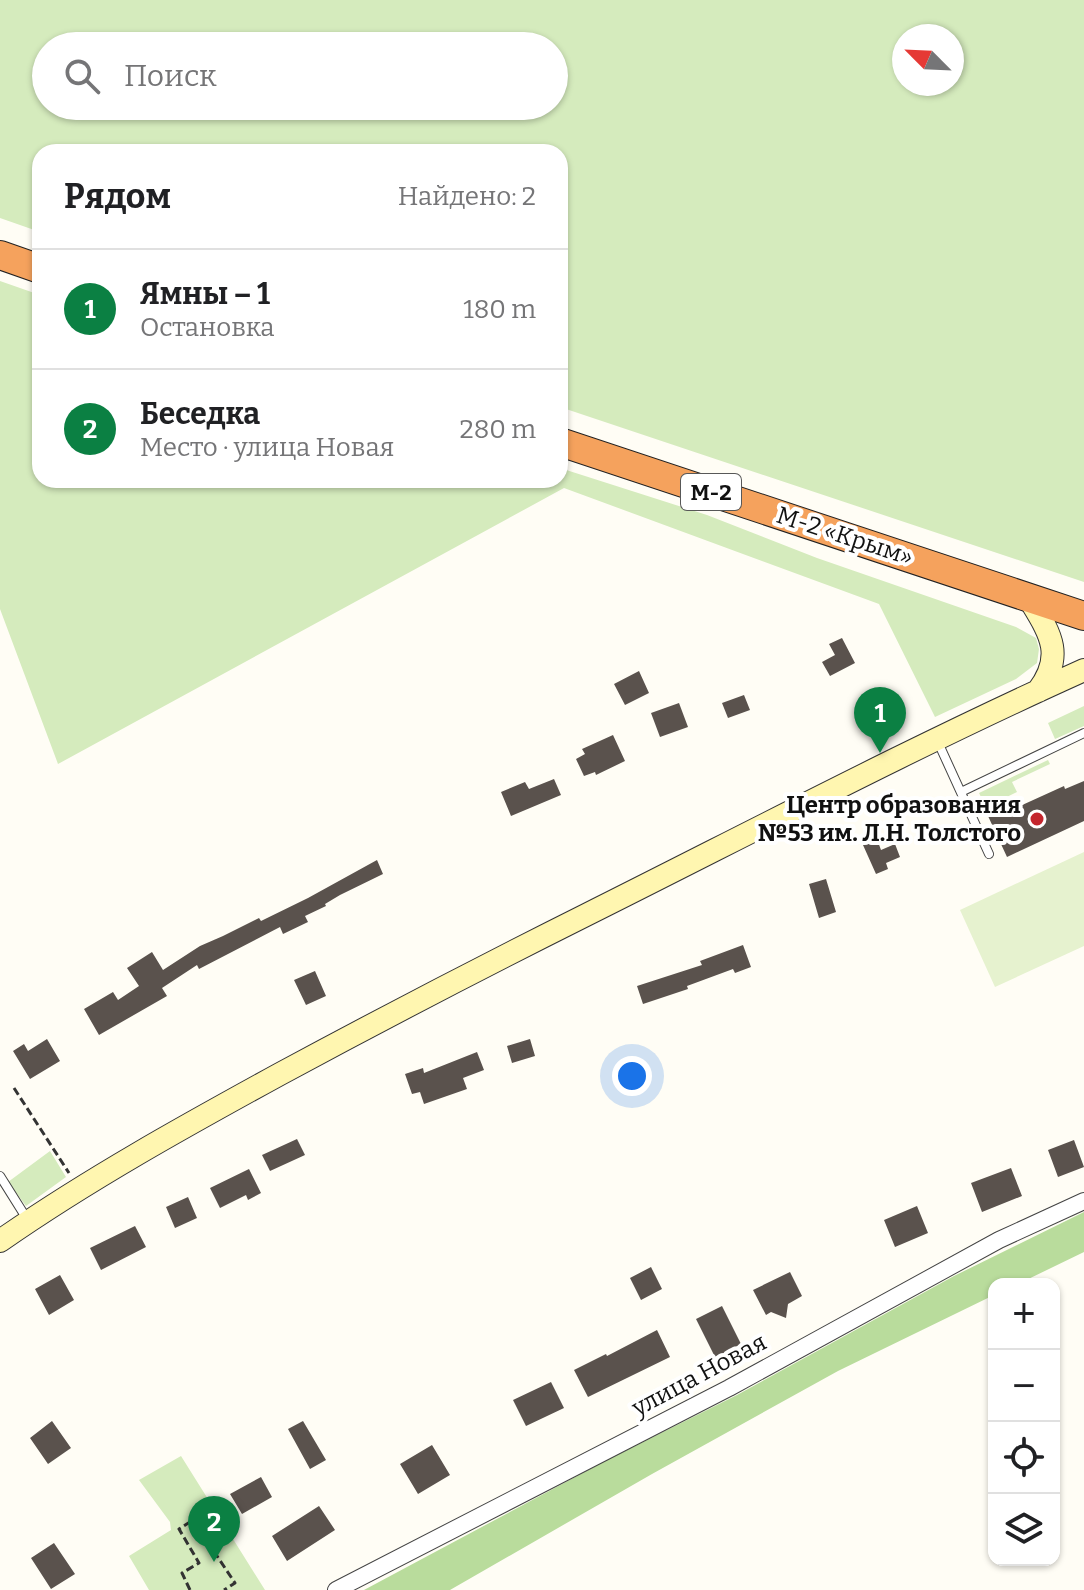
<!DOCTYPE html>
<html lang="ru">
<meta charset="utf-8">
<style>
body{margin:0;font-family:Bitter,serif;background:#f2f2f2;color:#202124}
.controls{position:absolute;right:24px;bottom:24px;display:grid;overflow:hidden;border-radius:16px;box-shadow:0 2px 6px #0004}
.controls button{width:72px;height:72px;display:grid;place-items:center;padding:0;border:0;border-bottom:2px solid #e0e0e0;background:#fff;color:#202124;font:40px sans-serif}
.compass{position:absolute;left:892px;top:24px;width:72px;height:72px;border-radius:50%;background:#fff;box-shadow:0 2px 6px #0004;rotate:294deg}
.you{position:absolute;left:632px;top:1076px;width:28px;height:28px;margin:-20px;border:6px solid #fff;border-radius:50%;background:#1a73e8;box-shadow:0 0 0 12px #1a73e833}
.badge{display:grid;place-items:center;width:52px;height:52px;border-radius:50%;background:#0b8043;color:#fff;font-size:26px;font-weight:700}
.pin{position:absolute;translate:-50% -66px;filter:drop-shadow(0 2px 4px #0008)}
.pin::after{content:'';position:absolute;top:42px;width:28px;height:24px;background:inherit;clip-path:polygon(0 0,100% 0,50% 100%)}
.list{margin:0;padding:0;list-style:none}
h2{display:flex;justify-content:space-between;align-items:center;height:104px;margin:0;padding:0 32px;font-size:34px}
h2 small{font-size:26px;font-weight:400;color:#757577}
.list li{display:grid;grid-template-columns:52px 1fr auto;gap:24px;align-items:center;box-sizing:border-box;height:120px;padding:0 32px;border-top:2px solid #e0e0e0}
.list b{display:block;font-size:30px;white-space:nowrap}
.list p{margin:0;font-size:26px;white-space:nowrap;color:#757577}
.list em{font-size:26px;font-style:normal;color:#757577}
.icon{flex:none;width:44px;height:44px;fill:none;stroke:currentColor;stroke-width:2;stroke-linecap:round;stroke-linejoin:round}
.map{position:relative;flex:none;width:1084px;height:1590px;overflow:hidden}
.search{position:absolute;background:#fff;box-shadow:0 2px 6px #0004;left:32px;top:32px;width:536px;height:88px;display:flex;align-items:center;gap:20px;box-sizing:border-box;padding:0 28px;border-radius:44px;color:#757577;font-size:30px}
.panel{position:absolute;background:#fff;box-shadow:0 2px 6px #0004;left:32px;top:144px;width:536px;height:344px;border-radius:24px}
.map>svg:first-child{display:block}
.green{fill:#d5ebbd;fill-rule:evenodd}
.forest{fill:#b9dc9c}
.pitch{fill:#e6f2cf}
.building{fill:#5a524d}
.lines{fill:none;stroke-linecap:round;stroke-linejoin:round}
.lane-casing{stroke:#444;stroke-width:10}
.street-casing{stroke:#444;stroke-width:18}
.secondary-casing{stroke:#333;stroke-width:24}
.highway-casing{stroke:#222;stroke-width:30}
.path{stroke:#333;stroke-width:3;stroke-dasharray:8 4;stroke-linecap:butt}
.lane{stroke:#fff;stroke-width:8}
.street{stroke:#fff;stroke-width:16}
.secondary{stroke:#fff6b0;stroke-width:22}
.highway{stroke:#f5a25d;stroke-width:28}
.poi-dot{fill:#c4262e;stroke:#fff;stroke-width:3}
.labels{text-anchor:middle;dominant-baseline:central;stroke-width:8;stroke-linejoin:round;paint-order:stroke}
.shield{fill:#fff;stroke:#585858;stroke-width:2}
.shield-label{font-size:22px;font-weight:bold;fill:#111}
.street-label{font-size:24px;fill:#111;stroke:#fff}
.poi-label{font-size:24px;font-weight:bold;fill:#111;stroke:#fff;text-anchor:end}
</style>
<div class="map">
<svg width="1084" height="1590" viewBox="0 0 1084 1590">
<rect width="100%" height="100%" fill="#fffdf5"/>
<!-- green -->
<path class="green" d="M0 0H1084V582L560 407V152H40V232L0 218ZM952 36V84H904V36ZM554 46V106H46V46Z
M0 281 40 295V480H560V468L707 515 817 558 1016 627 1036 638 1039 649 1037 663 1016 679 935 717 879 604 564 488 58 764 0 609Z
M1084 706V726L1055 739 1048 723Z
M1048 760 1050 764 1012 782 1017 792 986 807 979 793Z
M50 1151 66 1177 26 1206 8 1182Z
M181 1456 265 1590H149L129 1556 171 1530 170 1522 139 1480Z"/>
<!-- forest -->
<path class="forest" d="M1084 1212V1252L1018 1284H994V1295L838 1371 652 1474 450 1590H364L607 1460 737 1395 954 1276Z"/>
<!-- pitch -->
<path class="pitch" d="M1084 852V946L995 987 960 910Z"/>
<!-- building -->
<path class="building" d="M842 638 855 663 830 676 822 662 835 655 829 644Z
M639 671 649 693 625 705 614 684Z
M744 695 750 710 728 718 722 703Z
M679 703 688 727 660 737 651 713Z
M613 735 625 761 596 775 595 772 584 776 576 759 585 754 582 749Z
M554 779 561 795 511 816 501 792 525 782 529 789Z
M1084 781V821L1007 857 988 816 1019 802 1020 806 1064 786 1065 789Z
M877 839 881 850 895 844 900 857 886 863 888 869 876 874 863 845Z
M377 860 383 874 340 895 325 904 326 906 305 916 308 922 283 934 280 927 199 969 197 965 162 988 167 996 99 1035 84 1009 113 992 118 1000 139 986 127 968 152 952 163 970 200 946 223 936 259 918 261 921 308 898Z
M826 879 836 912 819 918 809 884Z
M743 945 751 967 735 973 733 969 687 986 688 989 643 1004 637 986 702 965 700 961Z
M315 971 326 996 306 1005 294 980Z
M47 1039 60 1061 30 1079 13 1051 24 1044 28 1051Z
M530 1039 535 1056 512 1063 507 1046Z
M477 1052 484 1070 463 1078 467 1089 424 1104 420 1092 412 1094 405 1074 423 1068 424 1073Z
M297 1139 305 1155 270 1171 262 1155Z
M1074 1140 1084 1167 1058 1177 1048 1150Z
M1011 1168 1022 1196 982 1212 971 1183Z
M249 1169 261 1193 248 1200 246 1195 220 1208 210 1188Z
M188 1197 197 1218 175 1228 166 1207Z
M917 1206 928 1233 895 1247 884 1220Z
M135 1226 146 1247 101 1270 90 1248Z
M651 1267 662 1289 641 1300 630 1278Z
M790 1272 802 1296 788 1304 786 1318 771 1312 766 1315 753 1290Z
M60 1275 74 1300 49 1315 35 1289Z
M722 1306 741 1344 732 1349 734 1352 723 1358 721 1354 715 1357 696 1319Z
M657 1330 670 1357 588 1397 574 1370 606 1354 607 1356Z
M551 1382 564 1408 526 1426 513 1400Z
M52 1421 71 1448 48 1464 30 1438Z
M303 1421 326 1460 310 1469 288 1429Z
M432 1445 450 1475 418 1494 400 1464Z
M261 1477 272 1497 242 1514 230 1494Z
M319 1506 335 1530 287 1561 272 1536Z
M54 1543 75 1574 51 1589 31 1558Z"/>
<g class="lines">
<defs>
<path id="lane" d="M937 740 989 854
M961 792 1084 733
M0 1176 27 1219"/>
<path id="street" d="M336 1590 729 1388 999 1240 1084 1201"/>
<path id="secondary" d="M1028 597C1049 632 1066 654 1038 691
M0 1241C89 1179 185 1126 280 1074 382 1019 484 966 586 915 752 832 915 746 1084 670"/>
<path id="highway" d="M0 255 40 269
M560 442 1084 616"/>
</defs>
<!-- lane casing -->
<use href="#lane" class="lane-casing"/>
<!-- street casing -->
<use href="#street" class="street-casing"/>
<!-- secondary casing -->
<use href="#secondary" class="secondary-casing"/>
<!-- highway casing -->
<use href="#highway" class="highway-casing"/>
<!-- path -->
<path class="path" d="M14 1088 69 1173
M190 1590 182 1573 199 1563 179 1529 193 1520 235 1583 224 1590"/>
<!-- lane -->
<use href="#lane" class="lane"/>
<!-- street -->
<use href="#street" class="street"/>
<!-- secondary -->
<use href="#secondary" class="secondary"/>
<!-- highway -->
<use href="#highway" class="highway"/>
</g>
<!-- markers -->
<circle class="poi-dot" cx="1037" cy="819" r="8"/>
<g class="labels">
<!-- shield labels -->
<rect class="shield" x="681" y="474" width="60" height="36" rx="6"/>
<g class="shield-label">
<text x="711" y="492">М-2</text>
</g>
<!-- street labels -->
<g class="street-label">
<text transform="translate(845 536) rotate(18)">М-2 «Крым»</text>
<text transform="translate(699 1375) rotate(-28)">улица Новая</text>
</g>
<!-- poi labels -->
<g class="poi-label">
<text x="1021" y="805">Центр образования<tspan x="1021" dy="28">№53 им. Л.Н. Толстого</tspan></text>
</g>
</g>
</svg>
<div class="controls">
<button>+</button>
<button>−</button>
<button><svg class="icon" aria-label="locate" viewBox="0 0 24 24"><circle cx="12" cy="12" r="6"/><path d="M12 2v4M12 18v4M2 12h4M18 12h4"/></svg></button>
<button><svg class="icon" aria-label="layers" viewBox="0 0 24 24"><path d="M12 4l9 5-9 5-9-5zM3 14l9 5 9-5"/></svg></button>
</div>
<svg class="compass" viewBox="-18 -18 36 36"><path d="M0-13l5 13h-10z" fill="#e53935"/><path d="M0 13l5-13h-10z" fill="#757577"/></svg>
<div class="you"></div>
<div class="pin badge" style="left:880px;top:753px">1</div>
<div class="pin badge" style="left:214px;top:1562px">2</div>
<div class="search"><svg class="icon" aria-label="search" viewBox="0 0 24 24"><circle cx="10" cy="10" r="6"/><path d="M15 15l6 6"/></svg>Поиск</div>
<section class="panel">
<h2>Рядом<small>Найдено: 2</small></h2>
<ul class="list">
<li><span class="badge">1</span><div><b>Ямны – 1</b><p>Остановка</p></div><em>180 m</em></li>
<li><span class="badge">2</span><div><b>Беседка</b><p>Место · улица Новая</p></div><em>280 m</em></li>
</ul>
</section>
</div>
